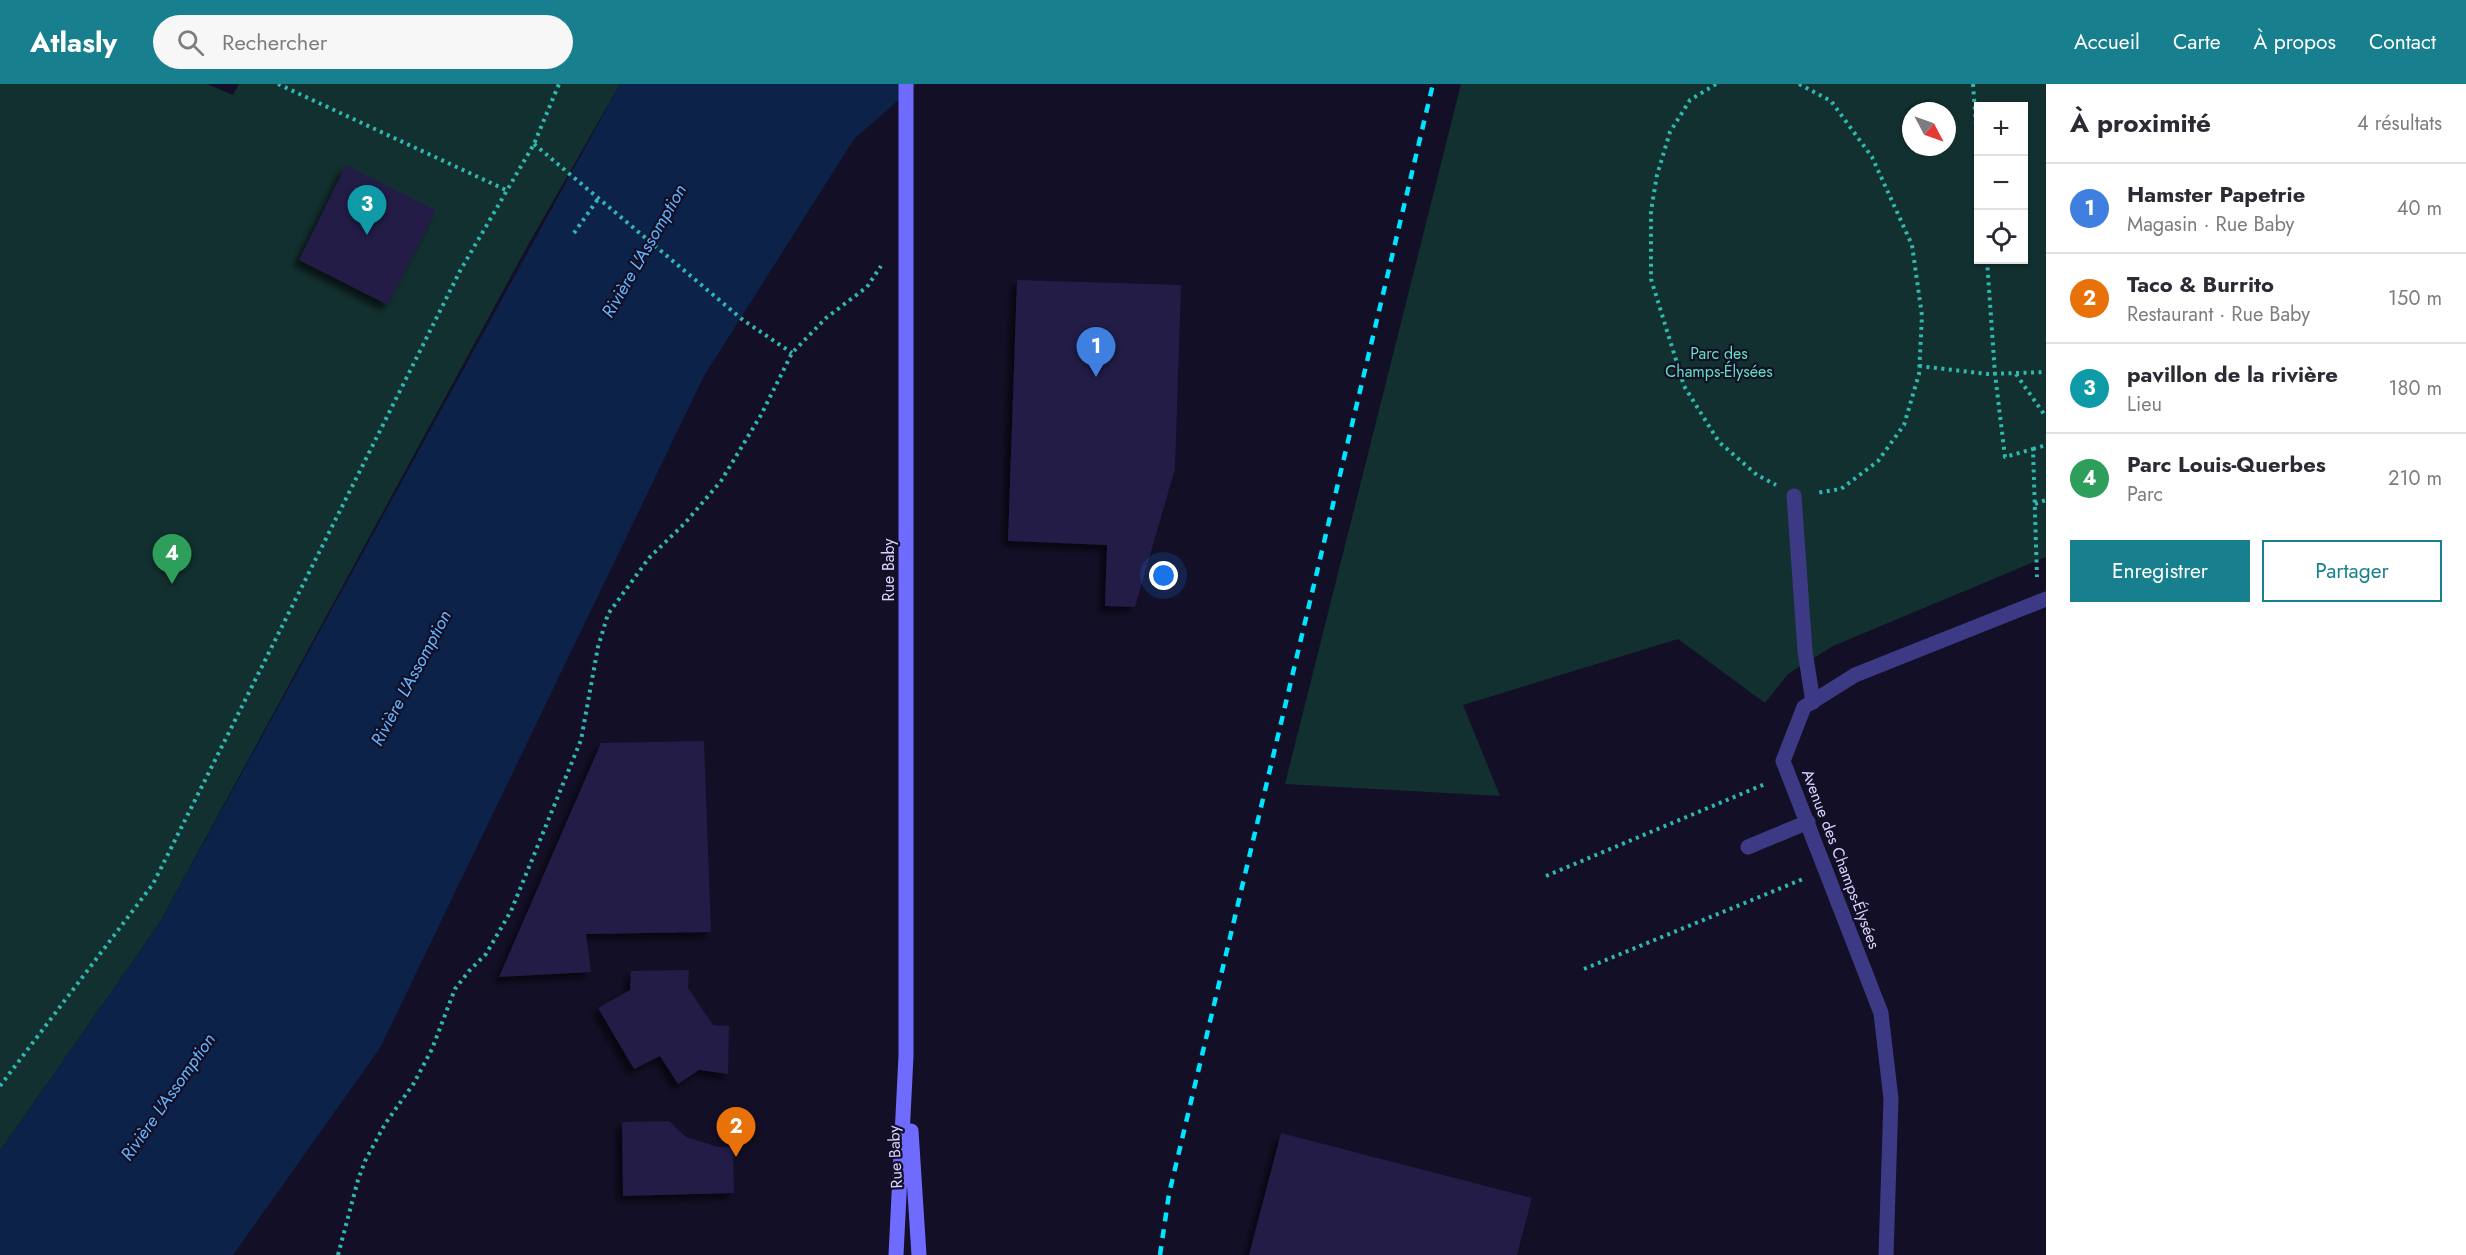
<!DOCTYPE html>
<html lang="fr">
<meta charset="utf-8">
<style>
body{margin:0;font-family:Jost,sans-serif;background:#f7f7f7;color:#2b2b33}
.controls{position:absolute;right:18px;top:18px;display:grid;overflow:hidden;border-radius:0px;box-shadow:0 2px 4px #0004}
.controls button{width:54px;height:54px;display:grid;place-items:center;padding:0;border:0;border-bottom:2px solid #e1e1e2;background:#fff;color:#2b2b33;font:30px sans-serif}
.compass{position:absolute;left:1902px;top:18px;width:54px;height:54px;border-radius:50%;background:#fff;box-shadow:0 2px 4px #0004;rotate:131deg}
.you{position:absolute;left:1164px;top:492px;width:21px;height:21px;margin:-15px;border:4px solid #fff;border-radius:50%;background:#1a73e8;box-shadow:0 0 0 9px #1a73e833}
.badge{display:grid;place-items:center;width:39px;height:39px;border-radius:50%;background:#187f8f;color:#fff;font-size:20px;font-weight:700}
.pin{position:absolute;translate:-50% -50px;filter:drop-shadow(0 2px 3px #0008)}
.pin::after{content:'';position:absolute;top:32px;width:21px;height:18px;background:inherit;clip-path:polygon(0 0,100% 0,50% 100%)}
.list{margin:0;padding:0;list-style:none}
h2{display:flex;justify-content:space-between;align-items:center;height:78px;margin:0;padding:0 24px;font-size:26px}
h2 small{font-size:20px;font-weight:400;color:#7c7c81}
.list li{display:grid;grid-template-columns:39px 1fr auto;gap:18px;align-items:center;box-sizing:border-box;height:90px;padding:0 24px;border-top:2px solid #e1e1e2}
.list b{display:block;font-size:22px;white-space:nowrap}
.list p{margin:0;font-size:20px;white-space:nowrap;color:#7c7c81}
.list em{font-size:20px;font-style:normal;color:#7c7c81}
.actions{display:flex;gap:12px;padding:18px 24px}
.actions a{flex:1;padding:14px 0;border:2px solid #187f8f;border-radius:0px;text-align:center;font-size:21px;color:#187f8f}
.actions .main{background:#187f8f;color:#fff}
.icon{flex:none;width:33px;height:33px;fill:none;stroke:currentColor;stroke-width:2;stroke-linecap:round;stroke-linejoin:round}
.map{position:relative;flex:none;width:2046px;height:1171px;overflow:hidden}
header{display:flex;align-items:center;gap:36px;box-sizing:border-box;height:84px;padding:0 30px;background:#187f8f;color:#fff}
header strong{font-size:28px}
nav{display:flex;gap:33px;margin-inline-start:auto;font-size:21px}
.search{width:420px;height:54px;background:#f7f7f7;display:flex;align-items:center;gap:15px;box-sizing:border-box;padding:0 21px;border-radius:33px;color:#7c7c81;font-size:22px}
main{display:flex}
aside{flex:1;background:#fff}
.map>svg:first-child{display:block}
.green{fill:#12302f;fill-rule:evenodd}
.water{fill:#0c2248}
.building{fill:#241b47;filter:url(#shadow)}
.lines{fill:none;stroke-linecap:round;stroke-linejoin:round}
.path{stroke:#2fb8b0;stroke-width:4;stroke-dasharray:3 4.5;stroke-linecap:butt}
.service{stroke:#3d3a85;stroke-width:15}
.minor{stroke:#3d3a85;stroke-width:15}
.secondary{stroke:#6f6bff;stroke-width:15}
.rail{stroke:#00e5ff;stroke-width:4.5;stroke-dasharray:9 8;stroke-linecap:butt}
.labels{text-anchor:middle;dominant-baseline:central;stroke-width:4.5;stroke-linejoin:round;paint-order:stroke}
.park-label{font-size:16px;fill:#5fe0c0;stroke:#130f26}
.street-label{font-size:16px;fill:#d9d4ff;stroke:#130f26}
.water-label{font-size:18px;font-style:italic;fill:#62b6ff;stroke:#130f26}
</style>
<header>
<strong>Atlasly</strong>
<div class="search"><svg class="icon" aria-label="search" viewBox="0 0 24 24"><circle cx="10" cy="10" r="6"/><path d="M15 15l6 6"/></svg>Rechercher</div>
<nav><a>Accueil</a><a>Carte</a><a>À propos</a><a>Contact</a></nav>
</header>
<main>
<div class="map">
<svg width="2046" height="1171" viewBox="0 0 2046 1171">
<defs>
<filter id="shadow"><feDropShadow dx="-5.5" dy="5.5" stdDeviation="3" flood-color="#0009"/></filter>
</defs>
<rect width="100%" height="100%" fill="#130f26"/>
<!-- green -->
<path class="green" d="M0 0H207L233 11 239 0H620L528 161 159 840 0 1067Z
M1461 0H2046V473L1833 562 1788 590 1765 619 1678 555 1463 621 1500 712 1285 700ZM1978 22H2024V176H1978ZM1911 27H1947V63H1911Z"/>
<!-- water -->
<path class="water" d="M620 0H917L854 55 704 292 380 964 233 1171H0V1067L159 840Z"/>
<!-- building -->
<path class="building" d="M346 81 436 126 388 221 299 176Z
M1017 196 1181 201 1175 385 1135 523 1105 522 1107 461 1008 457Z
M704 657 711 848 586 850 591 888 499 893 601 659Z
M689 886 688 904 713 941 729 942 728 990 699 986 678 1000 660 972 634 985 598 924 630 906 631 887Z
M669 1037 686 1053 718 1063H733L734 1109 623 1112 622 1038Z
M1281 1049 1532 1114 1517 1171H1249Z"/>
<g class="lines">
<!-- path -->
<path class="path" d="M278 0 506 106
M1716 0 1690 16 1670 48 1657 91 1651 127V195L1684 302 1719 358 1757 391 1776 401
M1799 0 1831 17 1872 73 1912 161 1922 232 1919 290 1904 341 1878 377 1841 405 1816 409
M1973 0 1978 70
M534 60 743 236 792 269
M574 149 598 115
M1987 176 1995 290 2005 373 2033 365 2037 493
M1919 282 1988 290 2046 288
M2016 290 2046 333
M2033 365 2046 361
M2035 420 2046 416
M1546 792 1765 700
M1584 885 1803 795
M0 1002 153 800 460 187 534 60 559 0
M338 1171 358 1096 365 1077 385 1040 414 999 432 965 455 905 469 887 486 870 511 827 581 656 598 563 608 530 649 474 685 439 721 397 761 331 792 269 826 234 867 203 881 182"/>
<!-- service -->
<path class="service" d="M1794 412 1805 567 1813 618
M1748 763 1808 738"/>
<!-- minor -->
<path class="minor" d="M1886 1171 1891 1015 1881 929 1783 677 1804 623 1855 591 2046 515"/>
<!-- secondary -->
<path class="secondary" d="M911 1047 919 1171
M896 1171 906 972V0"/>
<!-- rail -->
<path class="rail" d="M1160 1171 1169 1110 1433 0"/>
</g>
<g class="labels">
<!-- park labels -->
<g class="park-label">
<text x="1719" y="269">Parc des<tspan x="1719" dy="18">Champs-Élysées</tspan></text>
</g>
<!-- street labels -->
<g class="street-label">
<text transform="translate(888 486) rotate(-90)">Rue Baby</text>
<text transform="translate(1841 775) rotate(69)">Avenue des Champs-Élysées</text>
<text transform="translate(895 1073) rotate(-93)">Rue Baby</text>
</g>
<!-- water labels -->
<g class="water-label">
<text transform="translate(644 167) rotate(-60)">Rivière L'Assomption</text>
<text transform="translate(411 594) rotate(-62)">Rivière L'Assomption</text>
<text transform="translate(168 1013) rotate(-55)">Rivière L'Assomption</text>
</g>
</g>
</svg>
<div class="controls">
<button>+</button>
<button>−</button>
<button><svg class="icon" aria-label="locate" viewBox="0 0 24 24"><circle cx="12" cy="12" r="6"/><path d="M12 2v4M12 18v4M2 12h4M18 12h4"/></svg></button>
</div>
<svg class="compass" viewBox="-18 -18 36 36"><path d="M0-13l5 13h-10z" fill="#e53935"/><path d="M0 13l5-13h-10z" fill="#7c7c81"/></svg>
<div class="you"></div>
<div class="pin badge" style="left:1096px;top:293px;background:#3f7fe0">1</div>
<div class="pin badge" style="left:736px;top:1073px;background:#e8710a">2</div>
<div class="pin badge" style="left:367px;top:151px;background:#0f9aa8">3</div>
<div class="pin badge" style="left:172px;top:500px;background:#2e9e5b">4</div>
</div>
<aside>
<h2>À proximité<small>4 résultats</small></h2>
<ul class="list">
<li><span class="badge" style="background:#3f7fe0">1</span><div><b>Hamster Papetrie</b><p>Magasin · Rue Baby</p></div><em>40 m</em></li>
<li><span class="badge" style="background:#e8710a">2</span><div><b>Taco &amp; Burrito</b><p>Restaurant · Rue Baby</p></div><em>150 m</em></li>
<li><span class="badge" style="background:#0f9aa8">3</span><div><b>pavillon de la rivière</b><p>Lieu</p></div><em>180 m</em></li>
<li><span class="badge" style="background:#2e9e5b">4</span><div><b>Parc Louis-Querbes</b><p>Parc</p></div><em>210 m</em></li>
</ul>
<div class="actions"><a class="main">Enregistrer</a><a>Partager</a></div>
</aside>
</main>
